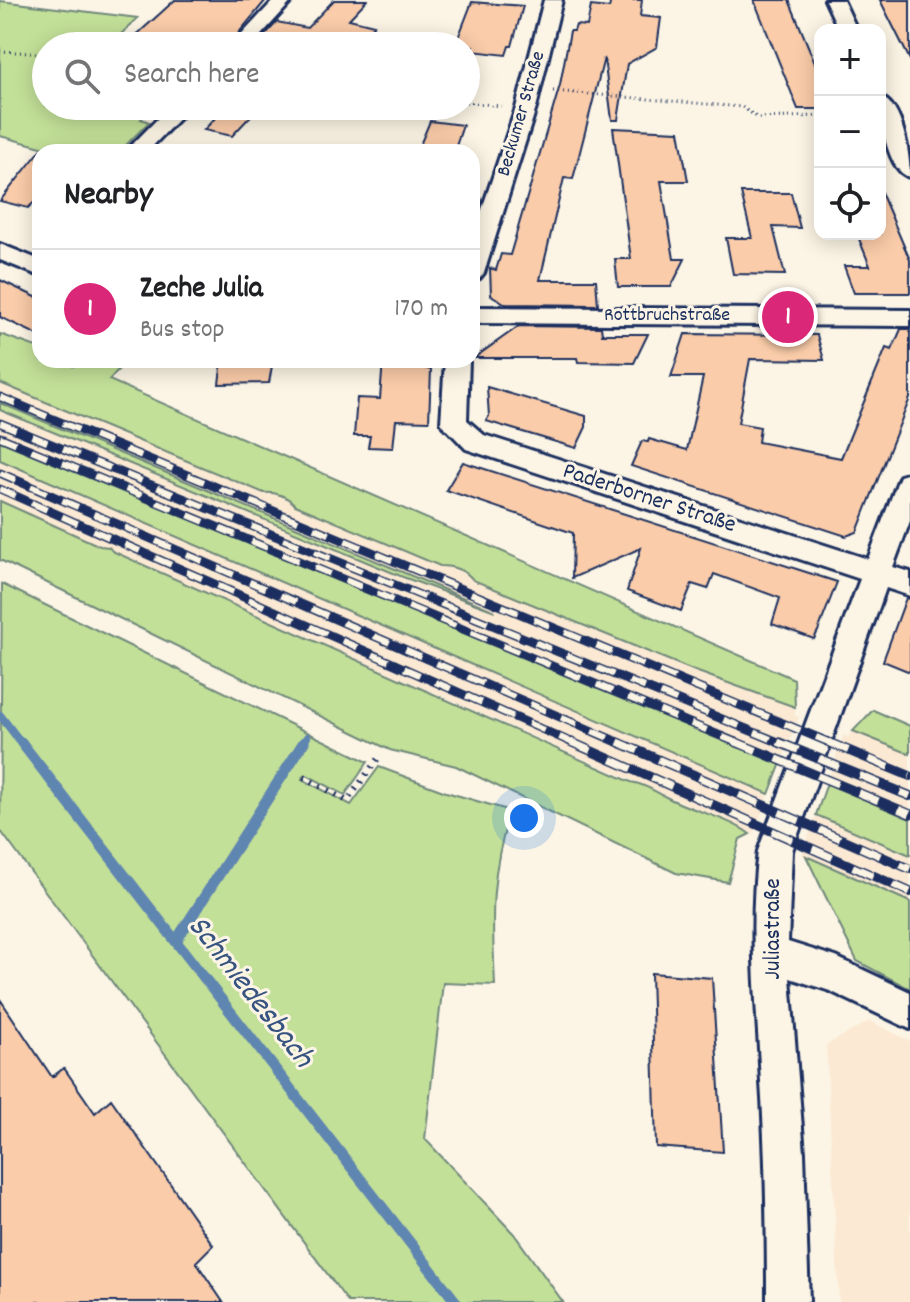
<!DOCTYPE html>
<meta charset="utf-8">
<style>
body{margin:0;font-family:Dekko,sans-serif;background:#f2f2f2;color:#202124}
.controls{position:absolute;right:24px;top:24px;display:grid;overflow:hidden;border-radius:16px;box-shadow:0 4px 20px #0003}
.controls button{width:72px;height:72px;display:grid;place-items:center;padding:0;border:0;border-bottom:2px solid #e0e0e0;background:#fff;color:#202124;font:40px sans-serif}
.you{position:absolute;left:524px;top:818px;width:28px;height:28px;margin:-20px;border:6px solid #fff;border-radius:50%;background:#1a73e8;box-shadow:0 0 0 12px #1a73e833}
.badge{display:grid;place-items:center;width:52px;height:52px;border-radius:50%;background:#db2777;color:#fff;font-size:26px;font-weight:700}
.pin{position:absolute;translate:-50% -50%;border:4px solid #fff;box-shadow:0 2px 8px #0006}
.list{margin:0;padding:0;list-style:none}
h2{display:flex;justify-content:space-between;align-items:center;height:104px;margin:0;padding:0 32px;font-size:34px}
h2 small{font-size:26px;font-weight:400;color:#757577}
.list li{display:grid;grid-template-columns:52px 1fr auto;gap:24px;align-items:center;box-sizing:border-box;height:120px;padding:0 32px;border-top:2px solid #e0e0e0}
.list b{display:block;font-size:30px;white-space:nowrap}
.list p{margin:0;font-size:26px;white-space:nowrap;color:#757577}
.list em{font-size:26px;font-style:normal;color:#757577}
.icon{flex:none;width:44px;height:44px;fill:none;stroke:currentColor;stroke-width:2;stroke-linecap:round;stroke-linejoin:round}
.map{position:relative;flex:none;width:910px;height:1302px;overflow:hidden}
.search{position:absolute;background:#fff;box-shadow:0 4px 20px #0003;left:32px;top:32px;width:448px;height:88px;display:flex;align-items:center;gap:20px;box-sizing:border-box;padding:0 28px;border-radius:44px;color:#757577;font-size:30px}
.panel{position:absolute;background:#fff;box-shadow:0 4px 20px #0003;left:32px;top:144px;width:448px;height:224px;border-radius:24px}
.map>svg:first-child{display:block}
.built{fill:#fbe9d3}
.green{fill:#c3e098;stroke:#6f887b;stroke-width:2}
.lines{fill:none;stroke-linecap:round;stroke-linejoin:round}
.stream-far1{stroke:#5f85b1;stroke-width:8}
.stream{stroke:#5f85b1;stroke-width:11}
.building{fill:#facca9;stroke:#1b2f5e;stroke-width:2}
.minor-casing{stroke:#1b2f5e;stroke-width:6}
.path-far1{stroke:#1b2f5e;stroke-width:3;stroke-dasharray:1 4;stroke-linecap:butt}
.path{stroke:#1b2f5e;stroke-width:6;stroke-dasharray:2 7;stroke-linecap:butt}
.minor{fill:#fcf5e5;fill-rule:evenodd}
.rail-far1-casing{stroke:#1b2f5e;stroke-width:9}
.rail-casing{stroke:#1b2f5e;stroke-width:10}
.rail-far1{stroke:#fcf5e5;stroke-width:6;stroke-dasharray:17;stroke-linecap:butt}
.rail{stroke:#fcf5e5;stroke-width:7;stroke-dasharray:22;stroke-linecap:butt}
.labels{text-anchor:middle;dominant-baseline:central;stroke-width:6;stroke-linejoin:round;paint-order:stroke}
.far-street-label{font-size:20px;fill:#1b2f5e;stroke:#fcf5e5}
.street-label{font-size:24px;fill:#1b2f5e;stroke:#fcf5e5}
.near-water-label{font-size:32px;font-style:italic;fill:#375380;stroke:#fcf5e5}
</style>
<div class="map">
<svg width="910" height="1302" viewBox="0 0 910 1302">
<rect width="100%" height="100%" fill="#fcf5e5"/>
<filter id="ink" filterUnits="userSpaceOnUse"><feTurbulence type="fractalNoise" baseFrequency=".0125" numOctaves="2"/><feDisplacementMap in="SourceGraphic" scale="16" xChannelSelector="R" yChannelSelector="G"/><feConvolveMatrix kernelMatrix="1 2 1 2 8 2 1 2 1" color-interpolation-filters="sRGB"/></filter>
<g filter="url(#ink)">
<!-- built -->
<path class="built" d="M0 383 264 493 272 492 291 500 295 505 440 566H449L468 574 473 580 623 641 795 707V716L799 717 781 763 0 440V410L403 577 471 602 0 403Z
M0 460 769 794 754 834 0 501Z
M853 731 910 754V819L827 783 843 735 848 737Z
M816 815 910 855V902L802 855Z
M870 1021 910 1041V1302H839L826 1045Z"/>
<!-- green -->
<path class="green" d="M0 1 138 18 119 36 147 42 146 46H46V106H154L141 119 149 122 119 152H60L0 136Z
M0 334 36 347 40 344V360H127L109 380 794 679 795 707 695 671 473 580C466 570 452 566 440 566L295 505C288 496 275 492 264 493L0 383Z
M0 403 495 611 403 577 0 410Z
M0 440 781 763 769 794 0 460Z
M0 501 100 546 109 547 112 551 631 782C645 784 654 791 666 797 694 812 725 816 750 834L740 839 728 882 676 873 456 766 390 750 0 560Z
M2 584 368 762 345 795 305 774 302 779 351 805 379 767 446 792 511 811C489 874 492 919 495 985L443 983 425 1139 514 1234 563 1302H348L0 830Z
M873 710 910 726V754L853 731Z
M827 783 910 819V855L816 815Z
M806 856 910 902V989L857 961Z"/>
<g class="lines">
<!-- stream-far1 -->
<path class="stream-far1" d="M73 363 76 360
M0 715 22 744
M303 744 307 737"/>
<!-- stream -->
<path class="stream" d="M21 742 456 1302
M176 941 304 742"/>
</g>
<!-- building -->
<path class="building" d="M175 0H266L228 46H163L132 39Z
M334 0H367L349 19 374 25 355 46H255L277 22 307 28Z
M611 0H642L640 16 661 18 657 47 627 64 618 120H612L604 58 573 179 564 178 540 280H596L598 305 506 304 491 295 490 268 496 270 501 254 510 255 560 85 570 31H574L576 25 587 26 591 6 609 8Z
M754 0H789L820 75V109H798Z
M880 0H910V60Z
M472 2 523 6 512 46H509L506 55 472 51 473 46H455Z
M226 106H260L232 136 204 130Z
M430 121 463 125 454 152H417Z
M613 128 679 131 688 181H661L674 259H685L671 287H618L615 259H631Z
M40 151V197L28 208 0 201Z
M880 190 910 260V293H854L844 266H870L857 234H880Z
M741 193H791L800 228 773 227 785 275 733 274 726 238H752Z
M0 280 40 299V336L0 317Z
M519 326 601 327 602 334H648L634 363 578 362 577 358H474Z
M901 329H910V398L857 532 846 536 631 466 642 441 648 442 649 439 687 450 703 377H671L685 334 817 335 824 360 750 359 738 423 760 427 758 442 841 458 886 348 892 350Z
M222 360H273L269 383 219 384Z
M383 360H397L431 370 429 421 396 420 393 448 368 447 370 436H354L357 398 380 399Z
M487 387 586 416V427L576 448 486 421 489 416Z
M463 462 837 582 818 631 814 639 772 624 780 598 714 574 708 589 692 584 681 611 627 591 641 548 572 578 573 533 446 490Z
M906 598 910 599V672L883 661Z
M651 973 712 978 723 1152 656 1147Z
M0 999 52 1077 64 1068 95 1113 111 1099 213 1245 196 1262 223 1302H0Z"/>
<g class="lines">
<defs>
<path id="minor" d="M274 0H293L251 46H231Z
M544 0H562L536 108 484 273 480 278 472 280V239L516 108Z
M825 0H843L857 30H839Z
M880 97C903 103 910 157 910 177 887 172 880 117 880 97Z
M170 106H191L147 152H125Z
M0 244 40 260V276L0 260Z
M472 307 910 310V326L472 323Z
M445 360H469L467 420 484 435 868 559 897 483 900 476 910 473V521L893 567 910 572V596L886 588 792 851 788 942 836 957 910 992V1029L830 991 790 978 804 1153 809 1302H767C767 1229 766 1156 761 1082 757 1005 748 928 758 851L860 579 466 449 441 423Z"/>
</defs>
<!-- minor casing -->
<use href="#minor" class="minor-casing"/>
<!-- path-far1 -->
<path class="path-far1" d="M0 51 46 54
M553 91 742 107 758 118 820 116
M466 102 501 106
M339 106H349"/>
<!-- path -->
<path class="path" d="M304 777 347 801 379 757"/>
<!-- minor -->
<use href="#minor" class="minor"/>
<defs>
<path id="rail-far1" d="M0 397 833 744
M0 423 783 744
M0 437 740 744
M0 473 622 744
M0 489 575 744"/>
<path id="rail" d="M571 742 910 892
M618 742 910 869
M736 742 910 814
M778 742 910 796
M828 742 910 776"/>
</defs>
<!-- rail-far1 casing -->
<use href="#rail-far1" class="rail-far1-casing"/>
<!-- rail casing -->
<use href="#rail" class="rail-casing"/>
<!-- rail-far1 -->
<use href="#rail-far1" class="rail-far1"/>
<!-- rail -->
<use href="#rail" class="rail"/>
</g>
</g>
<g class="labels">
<!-- far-street labels -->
<g class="far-street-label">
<text transform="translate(522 114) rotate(-74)">Beckumer Straße</text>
<text x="667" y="316">Rottbruchstraße</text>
</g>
<!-- street labels -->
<g class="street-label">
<text transform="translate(649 499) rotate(18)">Paderborner Straße</text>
<text transform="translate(774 929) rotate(-90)">Juliastraße</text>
</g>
<!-- near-water labels -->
<g class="near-water-label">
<text transform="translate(249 993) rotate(52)">Schmiedesbach</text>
</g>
</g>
</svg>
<div class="controls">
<button>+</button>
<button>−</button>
<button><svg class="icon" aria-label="locate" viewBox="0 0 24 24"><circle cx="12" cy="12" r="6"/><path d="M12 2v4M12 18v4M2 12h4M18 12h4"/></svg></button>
</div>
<div class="you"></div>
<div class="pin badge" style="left:788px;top:317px">1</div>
<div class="search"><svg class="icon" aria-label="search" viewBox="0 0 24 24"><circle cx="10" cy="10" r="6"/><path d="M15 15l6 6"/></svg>Search here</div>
<section class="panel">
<h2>Nearby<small></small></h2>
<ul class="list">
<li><span class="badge">1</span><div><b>Zeche Julia</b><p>Bus stop</p></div><em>170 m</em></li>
</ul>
</section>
</div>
